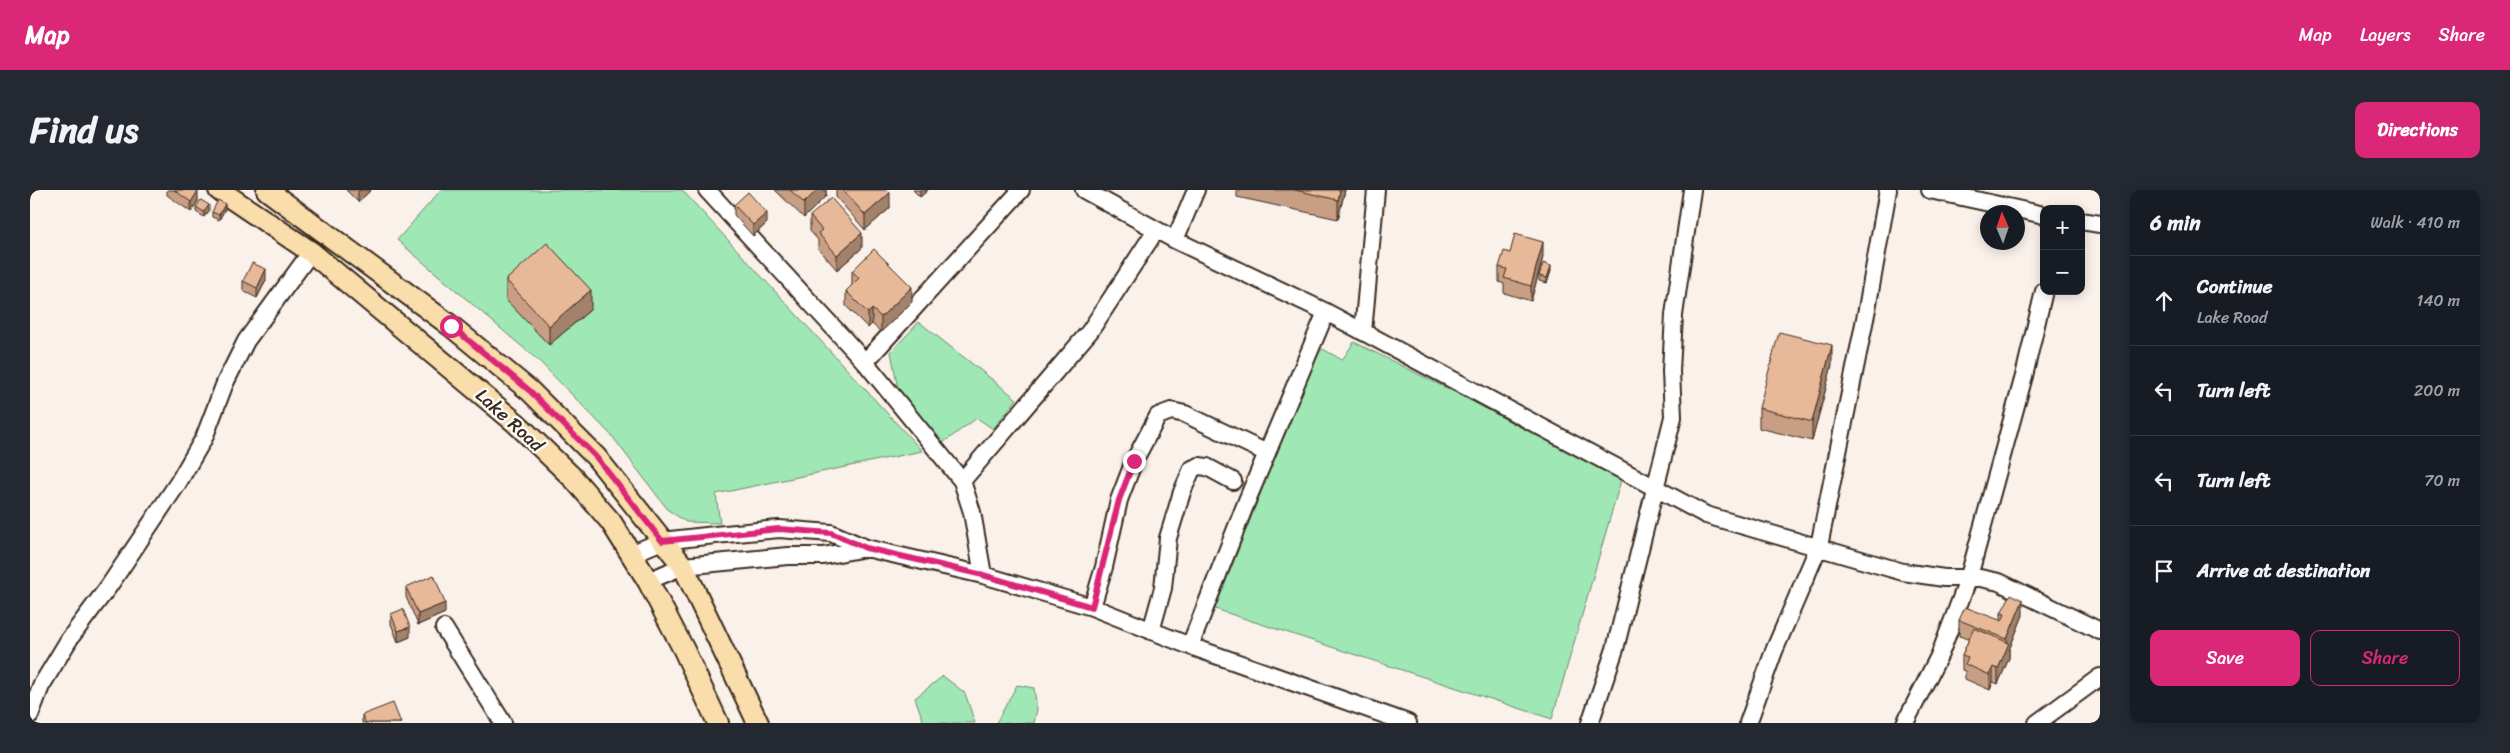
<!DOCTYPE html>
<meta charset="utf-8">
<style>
body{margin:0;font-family:Sriracha,sans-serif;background:#242831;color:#f1f3f6}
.controls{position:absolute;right:15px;top:15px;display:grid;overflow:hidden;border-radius:10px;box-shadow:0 2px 12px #0003}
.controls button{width:45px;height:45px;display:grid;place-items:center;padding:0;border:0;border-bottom:1px solid #363941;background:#171b24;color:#f1f3f6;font:25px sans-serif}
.compass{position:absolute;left:1950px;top:15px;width:45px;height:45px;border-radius:50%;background:#171b24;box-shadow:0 2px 12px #0003;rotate:358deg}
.stop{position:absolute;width:15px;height:15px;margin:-11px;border:4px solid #db2777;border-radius:50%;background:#fff}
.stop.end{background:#db2777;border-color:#fff;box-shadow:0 1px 5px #0008}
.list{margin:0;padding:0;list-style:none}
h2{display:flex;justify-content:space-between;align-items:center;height:65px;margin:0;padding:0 20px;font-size:21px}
h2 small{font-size:16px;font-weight:400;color:#9ea1a6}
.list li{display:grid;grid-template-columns:32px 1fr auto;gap:15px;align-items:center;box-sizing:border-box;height:90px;padding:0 20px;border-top:1px solid #363941}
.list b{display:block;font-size:19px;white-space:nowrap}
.list p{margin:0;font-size:16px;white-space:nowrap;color:#9ea1a6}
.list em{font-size:16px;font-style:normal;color:#9ea1a6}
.actions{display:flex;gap:10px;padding:15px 20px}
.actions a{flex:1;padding:11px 0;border:1px solid #db2777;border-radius:10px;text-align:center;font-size:18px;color:#db2777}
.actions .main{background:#db2777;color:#fff}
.icon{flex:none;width:28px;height:28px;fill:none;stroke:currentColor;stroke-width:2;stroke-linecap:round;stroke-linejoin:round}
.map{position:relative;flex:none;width:2070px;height:533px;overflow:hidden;border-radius:10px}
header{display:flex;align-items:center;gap:30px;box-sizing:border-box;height:70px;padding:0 25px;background:#db2777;color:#fff}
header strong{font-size:24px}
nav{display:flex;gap:28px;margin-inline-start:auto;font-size:18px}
.intro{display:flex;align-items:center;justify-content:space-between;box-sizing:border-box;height:120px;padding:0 30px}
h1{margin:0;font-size:35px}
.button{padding:12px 22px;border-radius:10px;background:#db2777;color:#fff;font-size:18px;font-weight:700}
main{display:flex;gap:30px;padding:0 30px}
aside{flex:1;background:#171b24;border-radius:10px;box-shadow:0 2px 12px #0003}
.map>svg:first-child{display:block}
.green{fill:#9fe7b5;stroke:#6d886a}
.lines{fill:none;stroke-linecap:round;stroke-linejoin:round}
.minor-casing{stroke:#3b2a1e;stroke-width:20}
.major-casing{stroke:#3b2a1e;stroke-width:24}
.minor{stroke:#fff;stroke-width:16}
.major{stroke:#f9deab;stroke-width:20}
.wall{fill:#c89f84;stroke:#3b2a1e}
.shaded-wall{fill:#a2826b;stroke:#3b2a1e}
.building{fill:#e8b999;stroke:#3b2a1e}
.route{stroke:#db2777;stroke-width:6}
.labels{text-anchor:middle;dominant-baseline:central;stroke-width:4.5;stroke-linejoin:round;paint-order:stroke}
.street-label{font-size:19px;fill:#3b2a1e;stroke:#fff}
</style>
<header>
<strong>Map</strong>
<nav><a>Map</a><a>Layers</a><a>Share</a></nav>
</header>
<div class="intro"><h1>Find us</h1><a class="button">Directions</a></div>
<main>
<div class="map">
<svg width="2070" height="533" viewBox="0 0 2070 533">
<rect width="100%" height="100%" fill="#faf1eb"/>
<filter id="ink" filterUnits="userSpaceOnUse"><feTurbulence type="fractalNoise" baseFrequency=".02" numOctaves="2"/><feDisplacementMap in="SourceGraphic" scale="10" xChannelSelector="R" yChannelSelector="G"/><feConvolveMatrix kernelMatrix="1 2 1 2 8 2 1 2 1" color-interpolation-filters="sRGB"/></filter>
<g filter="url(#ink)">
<!-- green -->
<path class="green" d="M411 0H652L892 261 686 304 690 333 656 332 638 320 582 246 510 172 367 50Z
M889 132 987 209 963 239 947 228 910 255 868 199 861 162Z
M1324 152 1430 205 1591 290 1522 529 1185 419 1285 165 1293 159 1312 170Z
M913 486 935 503 945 533H894L885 508Z
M987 495 1004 498 1007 519 1004 533H966Z"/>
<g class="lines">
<defs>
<path id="minor" d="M677 0 835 172 932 291 942 322 953 385
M1054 0 1145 50 1296 122 1676 325 1873 382 1914 388H1950L1969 392 2070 441
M1900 0 2014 25
M2051 31 2070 34
M1145 50 1166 0
M1333 142 1346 0
M835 172 991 0
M932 291 1060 141 1126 40
M601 364 632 351 685 345 749 339 801 343 836 358 953 385 1062 417 1160 456 1378 533
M618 391 653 376 758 366H793L836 358
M1062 417 1074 377 1089 310 1104 271 1128 226 1141 221 1155 224 1237 263
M414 438 473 533
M1121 441 1133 398 1138 348 1152 302 1162 279 1169 276 1177 277 1203 291
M1160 456 1218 308 1296 122
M0 525 11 496 40 448 79 396 148 293 174 248 195 193 216 151 281 62
M1560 533 1585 459 1643 227 1641 181 1644 125 1662 0
M1718 533 1744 461 1789 356 1837 119 1858 0
M1875 533 1910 464 1938 390 1994 186 2014 101
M2007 533 2070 487"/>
<path id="major" d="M189 0 281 62 486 233 544 289 581 332 618 391 654 460 688 533
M237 0 421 136 500 201 566 267 653 376 728 533"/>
</defs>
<!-- minor casing -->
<use href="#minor" class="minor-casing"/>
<!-- major casing -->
<use href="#major" class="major-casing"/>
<!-- minor -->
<use href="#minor" class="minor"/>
<!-- major -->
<use href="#major" class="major"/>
</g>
<!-- wall -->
<path class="wall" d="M137 0H167L168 11 161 22 137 5Z
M316 0H341L328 12Z
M745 0H796V6L774 28Z
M806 0H857L860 18 835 40 806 7Z
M883 0H898L890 7Z
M1207 0H1315L1308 29 1207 7Z
M704 15 737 33 723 46 704 25Z
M166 17 179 21 174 27 166 22Z
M195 19 189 30 182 27V22Z
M780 26 832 58 807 80 788 58V50L780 41Z
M1513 67 1501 111 1474 103V94L1469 92V77Z
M822 81 882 112 851 142 842 134 838 138 816 116V101L822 95Z
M1521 81 1517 93 1509 91V86Z
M236 90 227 108 213 101V91Z
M476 90 561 119 519 155 476 110Z
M1802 175 1782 251 1729 238V218Z
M376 397 415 423 388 435 376 407Z
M1971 423 1993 425 1979 460V468L1968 494 1963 492 1960 500 1935 489V481L1932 480V465L1939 449 1929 446V430L1971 431Z
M361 424 380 447 368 452 361 434Z
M332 525 371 533H332Z"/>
<!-- shaded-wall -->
<path class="shaded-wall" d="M330 0H341L328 12V2Z
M787 0H796V6L774 28V13Z
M890 0H898L890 7Z
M1310 0H1315L1308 29V10Z
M168 1V11L161 22V12Z
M860 3V18L835 40V25Z
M195 14V19L189 30V25Z
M179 15V21L174 27V22Z
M737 23V33L723 46V35Z
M832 43V58L807 80V65Z
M1513 52V67L1501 111V96Z
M1521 76V81L1517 93V88Z
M236 79V90L227 108V98Z
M882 97V112L851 142V127Z
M561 100V119L519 155V136Z
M842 119V134L838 138V123Z
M1802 155V175L1782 251V232Z
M1993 410V425L1979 460V468L1968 494V479L1977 457V449Z
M415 413V423L388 435V424Z
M380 437V447L368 452V441Z
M1963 477V492L1960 500V485Z"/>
<!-- building -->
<path class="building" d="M144 0H167L168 1 161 12Z
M760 0H787L774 13Z
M813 0H857L860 3 835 25Z
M1265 0H1310L1308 10Z
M718 2 737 23 723 35 704 15Z
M801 8 832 43 807 65 788 43 792 40 780 26Z
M171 10 179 15 174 22 166 17Z
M188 10 195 14 189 25 182 22Z
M1485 44 1513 52 1501 96 1474 88 1477 79 1469 77 1474 61 1480 63Z
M517 53 561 100 519 136 476 90Z
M844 59 882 97 851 127 842 119 838 123 816 101 829 88 822 81Z
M222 73 236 79 227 98 213 91Z
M1513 73 1521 76 1517 88 1509 86Z
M1749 142 1802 155 1782 232 1729 218Z
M404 385 415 413 388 424 376 397Z
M1981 404 1993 410 1977 449 1929 430 1935 417 1972 431 1975 424 1971 423Z
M373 419 380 437 368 441 361 424Z
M1944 438 1979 453 1968 479 1963 477 1960 485 1935 474 1938 467 1932 465Z
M363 513 371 533H336L332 525Z"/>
</g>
<g class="lines" filter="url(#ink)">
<!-- route -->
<path class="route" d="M421 136 500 201 566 267 632 351 749 339 801 343 836 358 953 385 1062 417 1089 310 1104 271"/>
</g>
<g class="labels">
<!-- street labels -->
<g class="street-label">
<text transform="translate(480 230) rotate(42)">Lake Road</text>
</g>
</g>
</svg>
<div class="controls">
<button>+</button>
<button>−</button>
</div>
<svg class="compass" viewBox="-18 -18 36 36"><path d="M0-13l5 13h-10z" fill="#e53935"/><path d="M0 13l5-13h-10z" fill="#9ea1a6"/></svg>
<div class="stop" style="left:421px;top:136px"></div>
<div class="stop end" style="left:1104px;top:271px"></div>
</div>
<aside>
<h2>6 min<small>Walk · 410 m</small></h2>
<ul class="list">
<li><svg class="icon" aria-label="ahead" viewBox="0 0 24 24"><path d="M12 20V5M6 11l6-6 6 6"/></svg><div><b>Continue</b><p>Lake Road</p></div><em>140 m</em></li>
<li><svg class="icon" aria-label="left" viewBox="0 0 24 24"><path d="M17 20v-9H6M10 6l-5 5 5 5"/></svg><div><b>Turn left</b></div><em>200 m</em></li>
<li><svg class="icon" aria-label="left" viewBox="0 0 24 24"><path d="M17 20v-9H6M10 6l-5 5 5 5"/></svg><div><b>Turn left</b></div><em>70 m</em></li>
<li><svg class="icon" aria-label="arrive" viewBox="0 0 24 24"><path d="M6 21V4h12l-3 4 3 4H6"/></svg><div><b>Arrive at destination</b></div></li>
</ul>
<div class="actions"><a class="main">Save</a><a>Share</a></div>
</aside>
</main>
